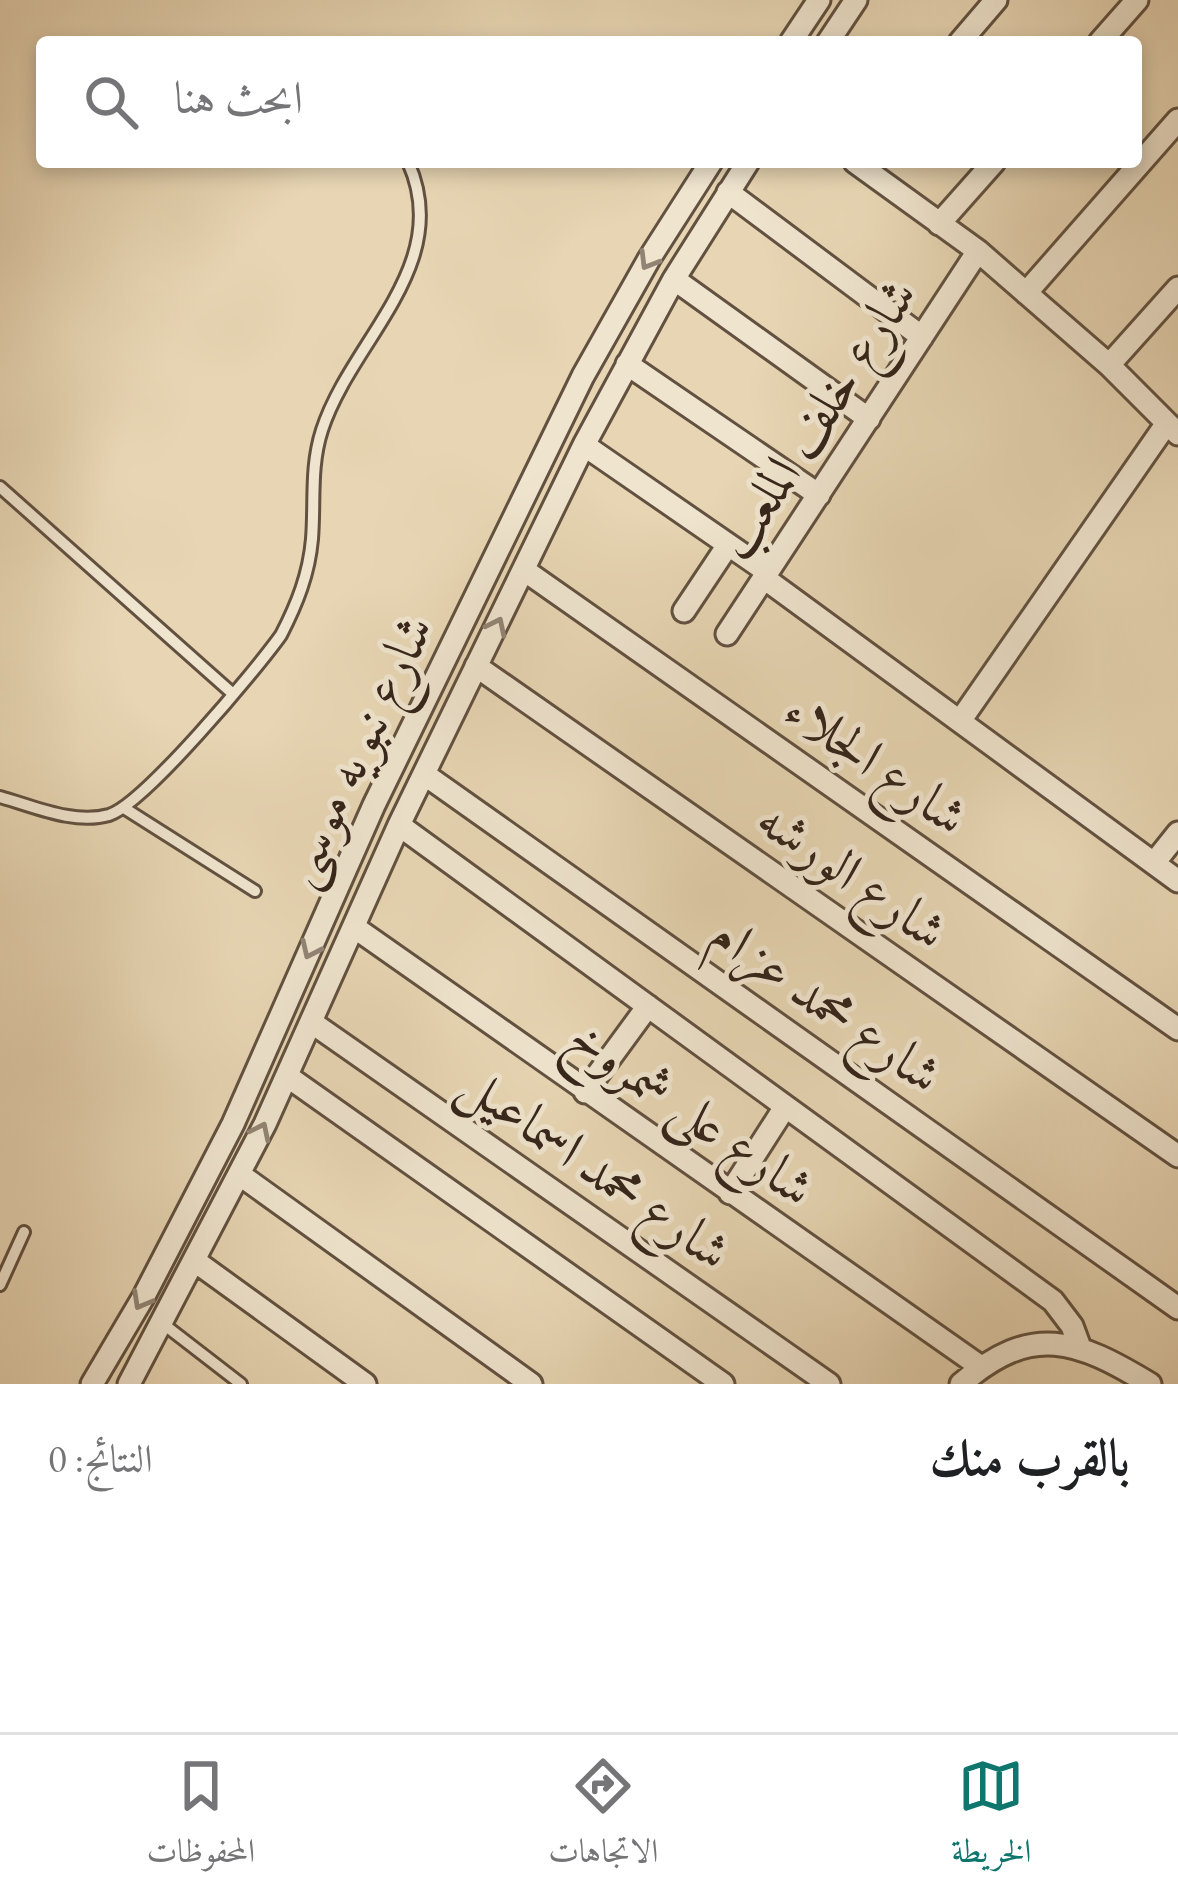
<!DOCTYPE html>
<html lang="ar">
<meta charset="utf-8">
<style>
body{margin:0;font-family:"EB Garamond",Amiri,serif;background:#f6f6f6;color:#202124;direction:rtl}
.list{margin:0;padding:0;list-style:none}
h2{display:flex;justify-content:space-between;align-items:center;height:156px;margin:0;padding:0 48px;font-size:51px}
h2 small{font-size:39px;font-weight:400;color:#757577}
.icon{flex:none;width:66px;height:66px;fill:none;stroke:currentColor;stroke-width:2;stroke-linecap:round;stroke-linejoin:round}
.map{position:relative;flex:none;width:1178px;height:1384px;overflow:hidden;direction:ltr}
.search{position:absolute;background:#fff;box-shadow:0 6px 18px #0003;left:36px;right:36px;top:36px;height:132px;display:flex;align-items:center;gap:30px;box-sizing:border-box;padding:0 42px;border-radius:12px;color:#757577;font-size:45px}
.sheet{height:348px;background:#fff}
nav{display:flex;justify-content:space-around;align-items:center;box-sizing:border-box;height:168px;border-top:3px solid #e0e0e0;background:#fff;font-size:33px;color:#757577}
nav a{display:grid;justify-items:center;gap:6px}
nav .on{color:#0f766e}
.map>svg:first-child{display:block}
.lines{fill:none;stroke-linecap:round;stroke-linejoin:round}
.service-casing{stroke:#625140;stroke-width:16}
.minor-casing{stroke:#625140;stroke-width:27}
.service{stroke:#efe4ce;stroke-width:10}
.minor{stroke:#efe4ce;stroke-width:21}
.oneway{stroke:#928474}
.labels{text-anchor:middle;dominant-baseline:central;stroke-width:10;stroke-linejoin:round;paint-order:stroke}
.street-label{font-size:54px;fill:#35251a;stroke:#efe4ce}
</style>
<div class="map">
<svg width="1178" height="1384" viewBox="0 0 1178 1384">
<rect width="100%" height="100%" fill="#e7d5b3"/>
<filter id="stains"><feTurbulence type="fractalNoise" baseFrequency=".00167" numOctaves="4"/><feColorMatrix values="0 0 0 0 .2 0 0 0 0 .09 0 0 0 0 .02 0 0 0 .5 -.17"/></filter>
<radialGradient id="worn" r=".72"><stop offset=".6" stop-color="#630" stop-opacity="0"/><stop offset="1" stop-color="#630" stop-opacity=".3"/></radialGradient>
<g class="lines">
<defs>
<path id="service" d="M0 487 232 693
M0 797C33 806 74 825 109 815 144 804 256 670 281 635 297 604 309 574 312 539 315 502 310 467 322 430 351 340 455 265 408 162
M124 808 255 891
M0 1285 24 1232
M162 1323 241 1384"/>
<path id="minor" d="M791 42 819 0
M828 42 856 0
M960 42 996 0
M1100 42 1137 0
M855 162 978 251 1109 365 1178 434
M728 192 922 337
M939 224 994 162
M674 279 869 419
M1026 293 1178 120
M627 364 819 495
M1109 365 1178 288
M584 445 768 572
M524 570 1178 1029
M764 578 1178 881
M684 611 728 545
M727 634 978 251
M476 666 1178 1156
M960 721 1167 423
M424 774 1178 1308
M399 825 1053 1301 1072 1326 1079 1345
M1154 863 1178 833
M354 927 981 1367
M311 1022 829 1384
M287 1076 723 1384
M585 1092 648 1006
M239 1174 531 1384
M730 1193 785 1107
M195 1261 365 1384
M92 1384 144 1296 233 1124 374 805 583 376 649 259 711 162
M129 1384 265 1124 399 825 584 445 674 279 748 162
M961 1384C1032 1322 1077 1340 1150 1384"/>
</defs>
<!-- service casing -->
<use href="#service" class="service-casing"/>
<!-- minor casing -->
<use href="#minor" class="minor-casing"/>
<!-- service -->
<use href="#service" class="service"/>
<!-- minor -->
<use href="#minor" class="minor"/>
</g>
<!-- one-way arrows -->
<defs><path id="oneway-chevron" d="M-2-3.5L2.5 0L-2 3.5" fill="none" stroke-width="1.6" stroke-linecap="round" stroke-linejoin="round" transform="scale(3)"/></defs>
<g class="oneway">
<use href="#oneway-chevron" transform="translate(648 261) rotate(121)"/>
<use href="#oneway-chevron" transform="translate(497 626) rotate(-64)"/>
<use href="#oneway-chevron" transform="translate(310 950) rotate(115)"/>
<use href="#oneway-chevron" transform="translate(261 1131) rotate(-64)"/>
<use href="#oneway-chevron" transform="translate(141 1301) rotate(119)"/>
</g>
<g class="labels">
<!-- street labels -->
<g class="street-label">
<text transform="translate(815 418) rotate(-57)">شارع خلف الملعب</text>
<text transform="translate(355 750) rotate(-65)">شارع نبويه موسى</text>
<text transform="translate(877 762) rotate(35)">شارع الجلاء</text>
<text transform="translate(853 874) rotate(35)">شارع الورشه</text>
<text transform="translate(827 1003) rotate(35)">شارع محمد عزام</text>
<text transform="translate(692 1111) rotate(35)">شارع على شمروخ</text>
<text transform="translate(596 1166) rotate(35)">شارع محمد اسماعيل</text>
</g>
</g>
<rect width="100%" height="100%" filter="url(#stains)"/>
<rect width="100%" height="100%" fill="url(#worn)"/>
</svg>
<div class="search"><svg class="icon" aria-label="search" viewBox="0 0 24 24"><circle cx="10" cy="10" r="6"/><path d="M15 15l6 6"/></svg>ابحث هنا</div>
</div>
<section class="sheet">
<h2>بالقرب منك<small>النتائج: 0</small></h2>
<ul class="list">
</ul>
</section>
<nav>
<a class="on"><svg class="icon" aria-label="map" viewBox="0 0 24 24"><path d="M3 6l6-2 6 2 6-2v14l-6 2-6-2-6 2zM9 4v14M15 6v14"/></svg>الخريطة</a>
<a><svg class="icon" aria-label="directions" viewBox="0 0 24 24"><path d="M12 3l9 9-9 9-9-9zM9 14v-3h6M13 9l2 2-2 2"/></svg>الاتجاهات</a>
<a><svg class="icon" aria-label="saved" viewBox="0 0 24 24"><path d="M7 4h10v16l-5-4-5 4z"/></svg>المحفوظات</a>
</nav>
